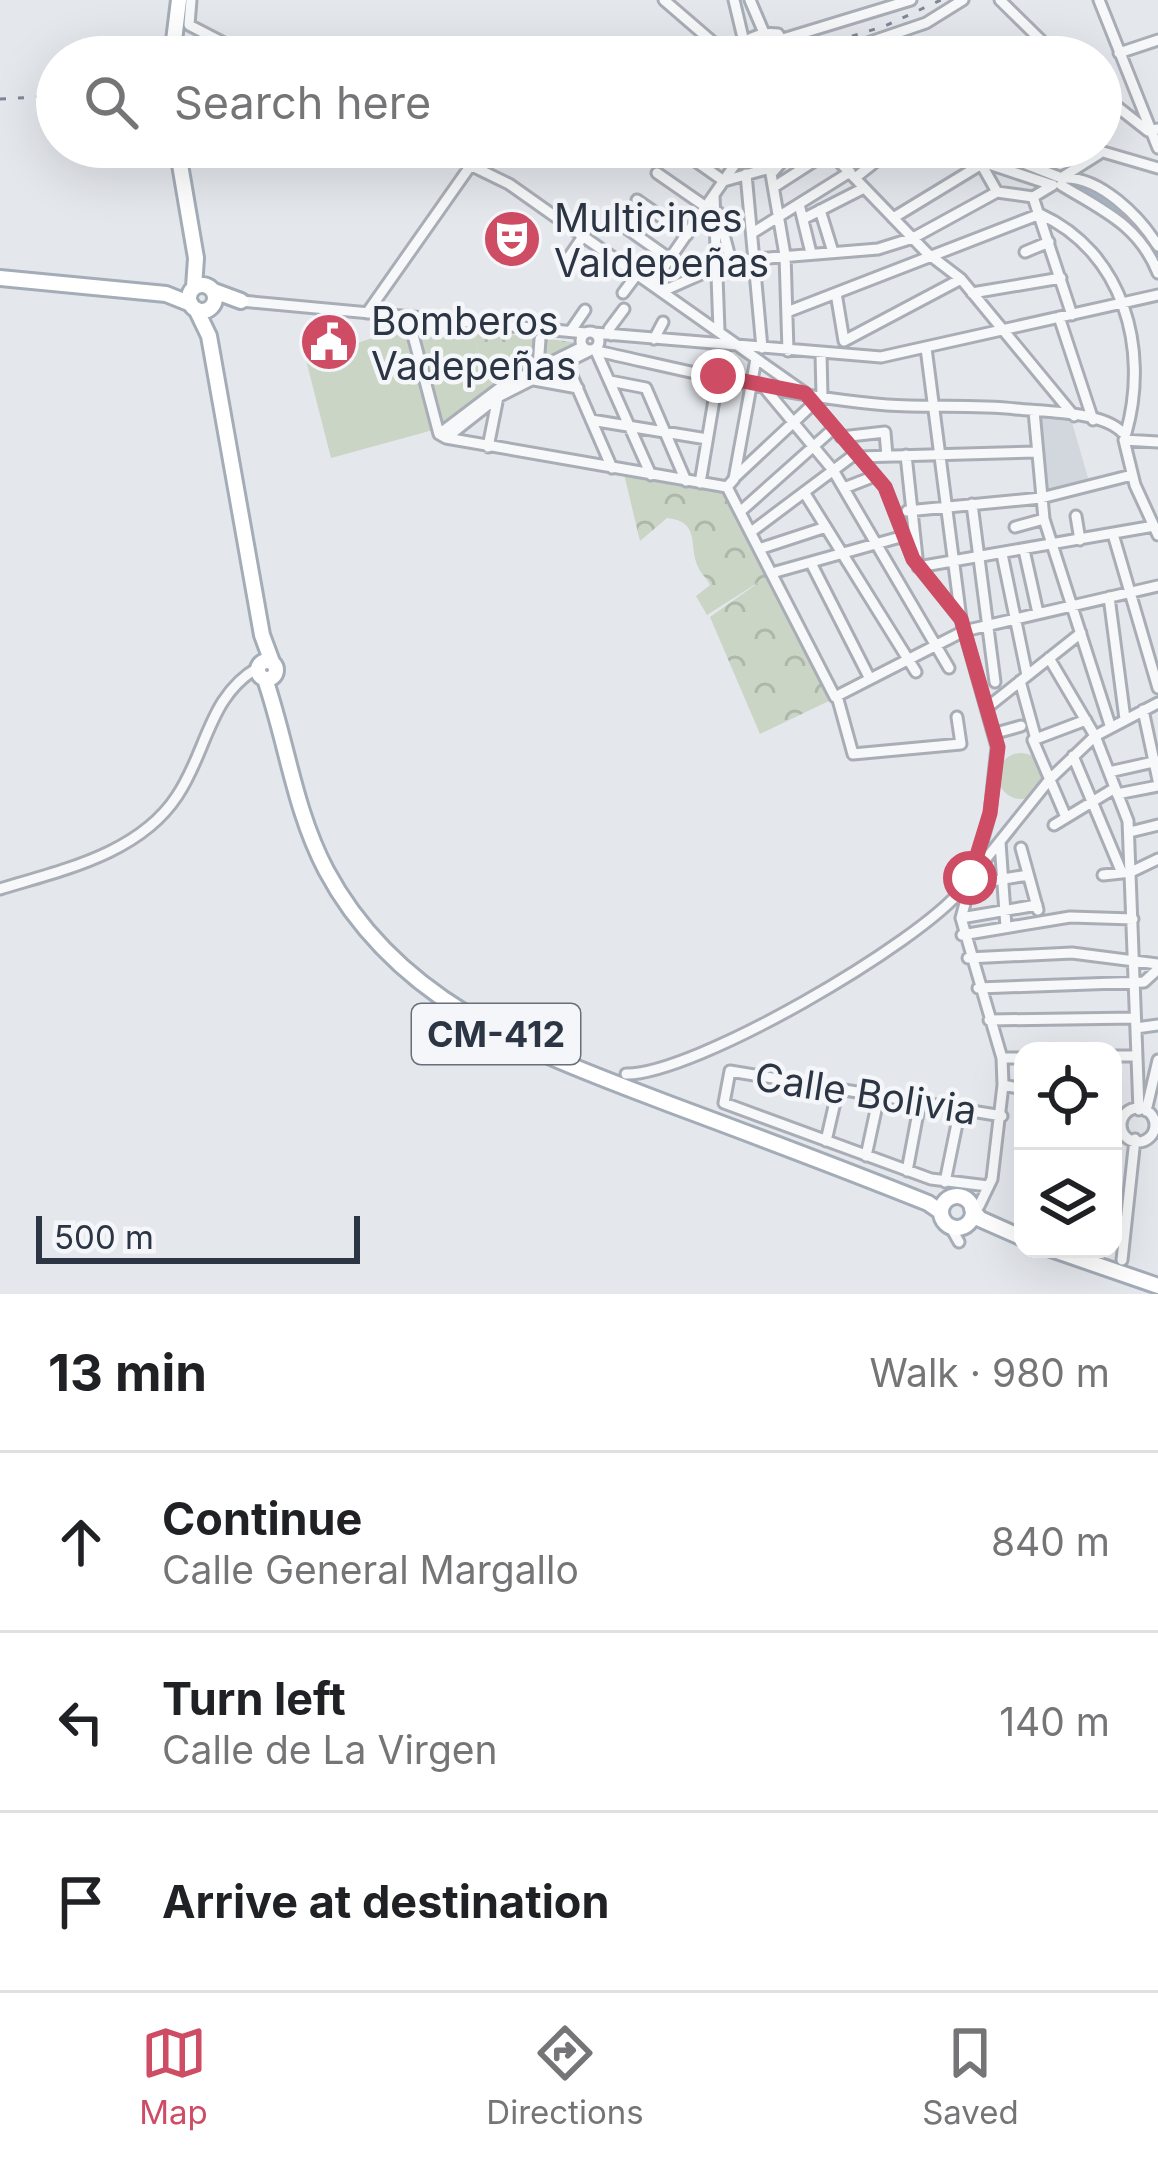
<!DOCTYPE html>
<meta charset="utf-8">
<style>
body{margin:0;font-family:Inter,sans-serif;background:#f2f2f2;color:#202124}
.controls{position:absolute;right:36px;bottom:36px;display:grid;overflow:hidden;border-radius:24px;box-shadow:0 12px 48px #0002}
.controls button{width:108px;height:108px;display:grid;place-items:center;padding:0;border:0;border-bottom:3px solid #e0e0e0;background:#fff;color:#202124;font:60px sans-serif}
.scale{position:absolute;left:36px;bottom:30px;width:324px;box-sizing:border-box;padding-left:12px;border:6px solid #2b3544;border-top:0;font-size:33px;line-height:42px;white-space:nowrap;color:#2b3544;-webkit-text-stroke:9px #f4f6f9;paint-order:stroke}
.stop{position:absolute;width:36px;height:36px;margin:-27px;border:9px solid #ce4c64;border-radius:50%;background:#fff}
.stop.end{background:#ce4c64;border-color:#fff;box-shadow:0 3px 12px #0008}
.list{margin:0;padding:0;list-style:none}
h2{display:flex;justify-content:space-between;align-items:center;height:156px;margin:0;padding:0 48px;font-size:51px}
h2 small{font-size:39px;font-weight:400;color:#757577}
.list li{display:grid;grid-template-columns:78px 1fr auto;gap:36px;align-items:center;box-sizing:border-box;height:180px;padding:0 48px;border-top:3px solid #e0e0e0}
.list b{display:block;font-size:45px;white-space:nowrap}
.list p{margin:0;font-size:39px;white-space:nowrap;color:#757577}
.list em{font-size:39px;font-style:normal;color:#757577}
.icon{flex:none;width:66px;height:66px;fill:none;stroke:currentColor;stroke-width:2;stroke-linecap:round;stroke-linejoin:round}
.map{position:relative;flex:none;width:1158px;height:1294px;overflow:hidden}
.search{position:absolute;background:#fff;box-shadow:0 12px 48px #0002;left:36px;right:36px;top:36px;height:132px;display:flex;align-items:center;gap:30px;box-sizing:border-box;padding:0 42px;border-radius:66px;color:#757577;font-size:45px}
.sheet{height:696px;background:#fff}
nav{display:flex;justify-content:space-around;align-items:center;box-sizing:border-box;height:168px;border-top:3px solid #e0e0e0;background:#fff;font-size:33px;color:#757577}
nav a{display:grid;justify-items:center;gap:6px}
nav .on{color:#ce4c64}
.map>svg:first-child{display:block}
.built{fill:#d2d6dd}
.green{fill:#cad5c5}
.park{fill:url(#park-crowns)}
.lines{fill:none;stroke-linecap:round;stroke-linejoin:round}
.canal{stroke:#a0b6cb;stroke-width:6}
.minor-casing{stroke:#a9aeb6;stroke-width:15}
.major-casing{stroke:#a3acb7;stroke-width:20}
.minor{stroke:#f7f8fa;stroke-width:9}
.major{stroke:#fff;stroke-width:14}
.rail{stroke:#7d8795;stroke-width:3;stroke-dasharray:6 12;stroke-linecap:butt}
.route{stroke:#ce4c64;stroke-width:15}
.labels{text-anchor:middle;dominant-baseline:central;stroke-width:9;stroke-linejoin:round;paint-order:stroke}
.shield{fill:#f4f6f9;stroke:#676f7a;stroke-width:3}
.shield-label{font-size:36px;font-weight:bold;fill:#2b3544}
.poi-label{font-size:39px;fill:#2b3544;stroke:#f4f6f9;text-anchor:start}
.street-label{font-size:39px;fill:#2b3544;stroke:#f4f6f9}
</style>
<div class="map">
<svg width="1158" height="1294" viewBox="0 0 1158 1294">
<defs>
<pattern id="park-crowns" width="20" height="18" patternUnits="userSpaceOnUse" patternTransform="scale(3)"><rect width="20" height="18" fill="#cad5c5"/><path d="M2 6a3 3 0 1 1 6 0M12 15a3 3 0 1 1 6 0" fill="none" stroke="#aeb7aa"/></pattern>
</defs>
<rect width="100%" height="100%" fill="#e4e7ec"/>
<!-- built -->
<path class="built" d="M1037 415 1071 419 1088 478 1101 476 1103 481 1043 494Z"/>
<!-- green -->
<path class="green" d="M415 324 474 330 486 393 433 430 331 458 306 360Z
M998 776a23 23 0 1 1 46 0a23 23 0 1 1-46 0Z"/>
<!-- park -->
<path class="park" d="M474 330 572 342 575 345 486 393Z
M624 474 725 491 831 700 760 734 710 617 765 578 707 615 696 596 710 585C707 578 701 574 698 567 688 544 701 522 667 518L640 541Z"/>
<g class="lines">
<!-- canal -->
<path class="canal" d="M723 46 745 57
M959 147 1047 177
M1069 183 1122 212 1158 257"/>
<defs>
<path id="minor" d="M191 0 189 25 249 56 302 57
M664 0 730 57
M734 0 744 42
M750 0 764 33
M1000 0 1058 57
M1099 0 1158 148
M783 39 911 0
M868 46 890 57
M1119 53 1158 40
M731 57C741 40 760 31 778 34L791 57
M826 57 926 23 963 0
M1101 94 1148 131 1158 129
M433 147 509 184 805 393 885 487 913 559 961 619 997 747 990 813 961 918 1002 1058 1003 1085 992 1179 979 1206
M733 147 766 169
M825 147 927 253 961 279 1074 416
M938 147 1052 185
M982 147 1059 177
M1086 147 1158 168
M677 148 724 181 770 168 785 255 788 351
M657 173 706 207
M746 174 762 348
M771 174 795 147
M1064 176 1099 154
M855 178 894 147
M1063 178C1100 176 1140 217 1158 246
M1061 185C1102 210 1139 225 1158 273
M774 187 830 151
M714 195 719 330
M1033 197 1072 315
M637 200 687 235
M799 204 811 253
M820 210 833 252
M718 212 731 261
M893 218 985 162 984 169 997 192
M803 219 864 188
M619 223 670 259
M754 232 850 172
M1025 252 1049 242
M567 260 584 235
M653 283 747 147
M663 291 731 261 878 249 913 238 997 192 1033 197 1053 185
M623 293 638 273
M836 293 844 341
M972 293 1061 278
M241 301 586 333
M787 312 1040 214C1123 252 1150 348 1126 433
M367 313 471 165
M408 316 439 434
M1059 317 1093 420
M572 329 585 310
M581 341a9 9 0 1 1 18 0a9 9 0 1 1-18 0Z
M594 333 881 357 1158 295
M611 335 609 329 624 309
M654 339 663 322
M844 341 961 279
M926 348 961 619
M595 349 651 475
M597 351C692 372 790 397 887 405 930 408 972 404 1016 409 1045 412 1101 411 1122 432
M821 354 822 396
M566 362 612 468
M538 368 540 339
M534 380 578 388
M610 381 646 388 686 481
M762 385 833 470 949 668
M1034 411 1044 519 1110 725
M591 420 707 439
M439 434 446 438 498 397 589 351
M439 434 501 387 582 347
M841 437 885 432 887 456
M446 438 727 487
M1124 440 1135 485 1158 535
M1124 440 1158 442
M488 447 498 397
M906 455 918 567 1154 526
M858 457 1037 452
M734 478 813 404
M700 483 718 376
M727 487 835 697 964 631 1158 586
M727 487 734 479 756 359
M844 488 875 476
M804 492 916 672
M972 504 995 682
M741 511 833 429
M907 511 1041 498 1132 475
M1076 516 1080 540
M1015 527 1044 519
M751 532 855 454
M1113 534 1158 688
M759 549 826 527
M1024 550 1038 613
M1002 554 1027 675
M811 563 870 679
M772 573 904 536
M1109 597 1125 719
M1049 658 1095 736 1128 821 1139 1110
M1020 681 1036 739
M837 696 853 754 961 744 957 717
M989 706 1081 633
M1143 710 1158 780
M996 733 1021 726
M1073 756 1122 873
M1109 772 1158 761
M1117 794 1158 786
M1065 815 1033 740 1086 720
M1054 825 1115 788
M1130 832 1158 825
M1000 842 1006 927
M1021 848 1038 910
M977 870 1050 779 1095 736 1158 703
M1103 875 1131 872 1158 859
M967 885 1028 875
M0 889C62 870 139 854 177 796 208 750 208 696 259 667
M961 918 1037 905
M962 935 1070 917 1133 919
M968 958 1072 953 1158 964
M978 988 1144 982 1158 969
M989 1020 1135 1018
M1136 1028 1158 1025
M1113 1056H1136
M1002 1058H1023
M626 1074C694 1075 920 943 963 888
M1003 1085 1023 1089
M1121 1125a17 17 0 1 1 34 0a17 17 0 1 1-34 0Z
M1146 1111 1158 1060
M826 1141 838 1089
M866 1156 879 1096
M907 1171 920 1102
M945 1182 960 1109
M988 1186 931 1179 724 1103 730 1071 1002 1116
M950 1226 959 1242
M1122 1260 1135 1139"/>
<path id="major" d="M172 57 179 0
M177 147 196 258 194 287
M0 278 166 294 191 304
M189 298a13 13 0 1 1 26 0a13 13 0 1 1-26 0Z
M214 291 241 301
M196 309 209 336 262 635 272 662
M258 670a9 9 0 1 1 18 0a9 9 0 1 1-18 0Z
M265 679C287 743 294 809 326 870 399 1007 537 1053 672 1105 758 1137 843 1169 928 1203L941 1212
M941 1212a16 16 0 1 1 32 0a16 16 0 1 1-32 0Z
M972 1209 980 1219 1023 1238
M1051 1249 1158 1286"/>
</defs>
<!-- minor casing -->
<use href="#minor" class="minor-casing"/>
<!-- major casing -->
<use href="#major" class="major-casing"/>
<!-- minor -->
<use href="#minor" class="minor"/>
<!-- major -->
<use href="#major" class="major"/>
<!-- rail -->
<path class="rail" d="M783 57 885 26 941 0
M0 99 57 96"/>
</g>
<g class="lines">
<!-- route -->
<path class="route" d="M718 376 805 393 885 487 913 559 961 619 998 747 990 813 970 878"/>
</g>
<!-- icons -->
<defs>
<symbol id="theatre-disc" viewBox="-11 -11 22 22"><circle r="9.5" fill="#ce4c64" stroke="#f4f6f9"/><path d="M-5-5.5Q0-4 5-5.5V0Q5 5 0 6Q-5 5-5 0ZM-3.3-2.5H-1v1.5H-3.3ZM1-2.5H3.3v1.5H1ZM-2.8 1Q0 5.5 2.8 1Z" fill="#fff"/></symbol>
<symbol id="civic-disc" viewBox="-11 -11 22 22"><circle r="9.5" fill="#ce4c64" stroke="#f4f6f9"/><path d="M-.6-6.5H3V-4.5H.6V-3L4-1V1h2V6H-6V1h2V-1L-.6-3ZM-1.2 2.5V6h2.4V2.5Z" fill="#fff"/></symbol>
</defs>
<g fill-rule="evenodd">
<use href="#theatre-disc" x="479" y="206" width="66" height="66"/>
<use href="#civic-disc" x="296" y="309" width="66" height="66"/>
</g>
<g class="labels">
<!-- shield labels -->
<rect class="shield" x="412" y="1004" width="168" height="60" rx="9"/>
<g class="shield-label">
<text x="496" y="1034">CM-412</text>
</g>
<!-- poi labels -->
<g class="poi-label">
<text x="554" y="217">Multicines<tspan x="554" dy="45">Valdepeñas</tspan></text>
<text x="371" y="320">Bomberos<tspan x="371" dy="45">Vadepeñas</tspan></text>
</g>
<!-- street labels -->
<g class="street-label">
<text transform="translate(866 1093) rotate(9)">Calle Bolivia</text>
</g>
</g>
</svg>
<div class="controls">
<button><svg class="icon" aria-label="locate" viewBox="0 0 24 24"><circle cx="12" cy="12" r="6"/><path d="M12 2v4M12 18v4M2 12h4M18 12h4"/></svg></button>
<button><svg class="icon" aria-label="layers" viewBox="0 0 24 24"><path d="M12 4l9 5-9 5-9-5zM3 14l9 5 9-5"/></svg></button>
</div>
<div class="scale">500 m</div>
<div class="stop" style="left:970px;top:878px"></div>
<div class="stop end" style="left:718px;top:376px"></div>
<div class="search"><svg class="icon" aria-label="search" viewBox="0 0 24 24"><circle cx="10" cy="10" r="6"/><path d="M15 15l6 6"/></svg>Search here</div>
</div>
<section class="sheet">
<h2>13 min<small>Walk · 980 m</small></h2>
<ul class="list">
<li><svg class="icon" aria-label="ahead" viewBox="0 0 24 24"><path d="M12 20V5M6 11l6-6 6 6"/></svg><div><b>Continue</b><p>Calle General Margallo</p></div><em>840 m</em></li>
<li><svg class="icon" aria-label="left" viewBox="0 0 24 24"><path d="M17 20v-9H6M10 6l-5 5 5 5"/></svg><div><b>Turn left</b><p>Calle de La Virgen</p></div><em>140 m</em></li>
<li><svg class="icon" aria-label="arrive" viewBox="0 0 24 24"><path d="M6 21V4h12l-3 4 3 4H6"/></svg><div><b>Arrive at destination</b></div></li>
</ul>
</section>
<nav>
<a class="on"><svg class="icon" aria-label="map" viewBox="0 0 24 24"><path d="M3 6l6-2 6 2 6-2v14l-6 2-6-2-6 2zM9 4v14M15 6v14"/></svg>Map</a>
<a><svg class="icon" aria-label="directions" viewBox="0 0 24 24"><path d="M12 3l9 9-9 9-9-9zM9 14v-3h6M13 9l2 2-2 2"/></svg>Directions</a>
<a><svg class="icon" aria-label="saved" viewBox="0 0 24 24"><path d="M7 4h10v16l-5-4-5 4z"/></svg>Saved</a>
</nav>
